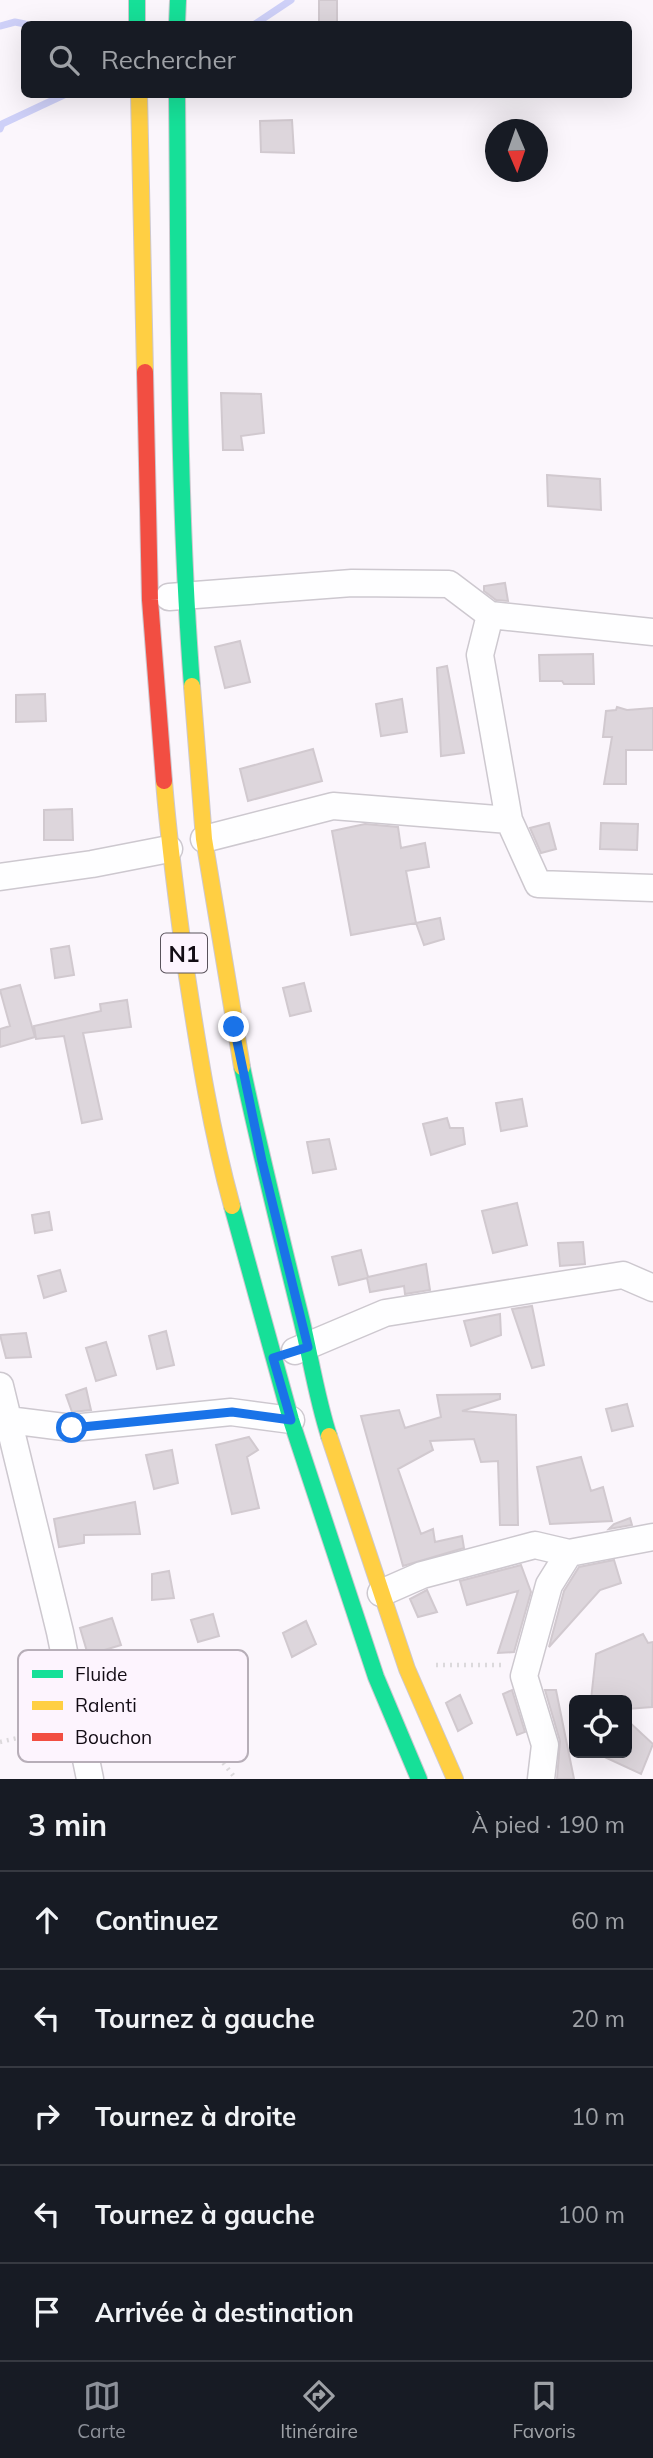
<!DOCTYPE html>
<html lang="fr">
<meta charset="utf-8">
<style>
body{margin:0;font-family:Mulish,sans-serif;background:#242831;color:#f1f3f6}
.controls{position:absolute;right:21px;bottom:21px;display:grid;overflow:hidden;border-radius:10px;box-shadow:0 7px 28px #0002}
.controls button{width:63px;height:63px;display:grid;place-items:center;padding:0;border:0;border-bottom:2px solid #363941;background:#171b24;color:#f1f3f6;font:35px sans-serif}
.compass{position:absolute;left:485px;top:119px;width:63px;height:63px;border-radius:50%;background:#171b24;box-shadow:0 7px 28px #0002;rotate:178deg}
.stop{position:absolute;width:21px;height:21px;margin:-16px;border:5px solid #1a73e8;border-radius:50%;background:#fff}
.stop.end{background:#1a73e8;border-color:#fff;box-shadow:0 2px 7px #0008}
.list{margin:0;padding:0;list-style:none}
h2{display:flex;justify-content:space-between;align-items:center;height:91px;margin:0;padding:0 28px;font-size:30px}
h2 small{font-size:23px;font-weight:400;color:#9ea1a6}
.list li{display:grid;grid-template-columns:46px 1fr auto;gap:21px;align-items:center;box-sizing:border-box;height:98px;padding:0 28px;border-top:2px solid #363941}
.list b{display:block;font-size:26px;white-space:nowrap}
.list em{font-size:23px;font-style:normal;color:#9ea1a6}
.icon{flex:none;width:38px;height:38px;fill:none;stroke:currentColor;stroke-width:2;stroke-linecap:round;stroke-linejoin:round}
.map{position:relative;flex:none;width:653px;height:1779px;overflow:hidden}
.search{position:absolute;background:#171b24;box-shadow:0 7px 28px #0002;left:21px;right:21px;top:21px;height:77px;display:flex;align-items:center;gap:18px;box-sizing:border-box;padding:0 24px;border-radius:10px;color:#9ea1a6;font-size:26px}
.sheet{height:581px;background:#171b24}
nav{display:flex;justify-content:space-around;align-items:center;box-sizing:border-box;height:98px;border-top:2px solid #363941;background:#171b24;font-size:19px;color:#9ea1a6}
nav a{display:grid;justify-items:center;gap:4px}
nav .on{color:#8c9099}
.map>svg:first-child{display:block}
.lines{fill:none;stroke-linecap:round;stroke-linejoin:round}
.stream{stroke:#ced0f8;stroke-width:7}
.building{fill:#ddd6dc;stroke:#d1c9cf;stroke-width:2}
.street-casing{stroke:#cdc8cf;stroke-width:29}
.fast-casing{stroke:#cdc8cf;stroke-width:18}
.slow-casing{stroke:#cdc8cf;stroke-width:18}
.jam-casing{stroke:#cdc8cf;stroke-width:18}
.path{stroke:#dcd9dc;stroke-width:4.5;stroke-dasharray:2 5;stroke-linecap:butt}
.street{stroke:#fefeff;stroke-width:26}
.fast{stroke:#16e098;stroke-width:16}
.slow{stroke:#ffcf43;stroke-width:16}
.jam{stroke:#f24e42;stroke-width:16}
.route{stroke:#1a73e8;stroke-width:9}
.labels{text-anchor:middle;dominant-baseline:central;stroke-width:5;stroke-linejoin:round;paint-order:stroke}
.shield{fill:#fdf4fe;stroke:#59525b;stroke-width:2}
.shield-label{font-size:23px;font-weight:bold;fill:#130c15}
.key{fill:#fdf4fe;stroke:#b7aeb8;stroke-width:2}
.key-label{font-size:19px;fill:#130c15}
</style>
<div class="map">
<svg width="653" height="1779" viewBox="0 0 653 1779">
<rect width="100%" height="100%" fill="#fbf6fc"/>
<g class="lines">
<!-- stream -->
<path class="stream" d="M255 24 291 0
M0 26 15 22 25 24
M0 129 2 124 66 94"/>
</g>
<!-- building -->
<path class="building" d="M319 0H337V24H319Z
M292 120 294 153 261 152 260 121Z
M221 393 261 394 264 433 241 436 243 450H223Z
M547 475 600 479 601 510 548 506Z
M505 583 508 601 496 600 484 591V586Z
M240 641 250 682 225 688 215 647Z
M593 654 594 684H564L562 681H540L539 655Z
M447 666 464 753 441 756 437 668Z
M45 694 46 721 16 722V695Z
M402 699 407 732 381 736 376 704Z
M617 707 627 710 653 708V750H626V784H604L612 737H603L606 711 616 710Z
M313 749 322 781 248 801 240 769Z
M72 809 73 840H44V810Z
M549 823 556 849 541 853 530 828Z
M601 823 638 824 637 850 600 849Z
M365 824 398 827 401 848 425 843 429 867 406 871 416 923 351 935 332 831Z
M440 918 444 939 424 945 416 923Z
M69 946 74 975 55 978 51 949Z
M304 983 311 1011 290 1016 283 988Z
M20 985 35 1037 0 1047V1029L10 1026 0 990Z
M127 1000 131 1027 83 1033 102 1119 82 1123 64 1036 36 1039 34 1026 101 1011 100 1004Z
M522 1099 527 1126 501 1131 496 1103Z
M447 1118 450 1128H463L465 1144 431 1155 423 1124Z
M329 1139 336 1169 313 1173 307 1142Z
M517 1203 527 1245 493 1253 482 1211Z
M49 1212 52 1230 35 1233 32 1215Z
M583 1242 585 1264 560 1266 558 1243Z
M361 1250 368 1277 426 1264 430 1290 405 1294 404 1286 370 1292 367 1278 339 1285 332 1257Z
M60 1270 66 1291 44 1298 38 1276Z
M532 1306 544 1365 532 1368 512 1309Z
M500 1314 501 1335 471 1346 464 1321Z
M166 1331 174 1365 157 1369 149 1336Z
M26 1333 31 1357 6 1358 0 1335Z
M106 1342 116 1375 96 1381 86 1348Z
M86 1388 91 1410 72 1412 66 1395Z
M500 1394V1399L462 1411 516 1415 518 1525H500L498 1461 481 1462 474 1439 430 1441 433 1450 398 1469 421 1534 433 1529 435 1542 462 1536 464 1548 403 1566 361 1416 399 1410 405 1428 441 1417 437 1395Z
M627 1404 633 1426 612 1431 606 1409Z
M249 1437 258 1450 247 1457 259 1508 232 1514 216 1445Z
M172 1450 178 1483 154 1489 146 1455Z
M581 1457 591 1491 603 1487 612 1521 550 1524 537 1467Z
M135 1502 140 1534 84 1535V1543L59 1547 54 1519Z
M630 1518 632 1525 609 1529 614 1524Z
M614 1560 621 1583 600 1590 549 1647 564 1591 579 1567Z
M521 1565 531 1592 514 1652 498 1653 518 1591 467 1605 460 1581Z
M169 1571 174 1598 152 1600V1574Z
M427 1590 437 1612 418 1617 410 1599Z
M213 1614 219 1636 198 1642 191 1620Z
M112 1618 121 1645 88 1655 80 1628Z
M306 1621 316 1644 292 1657 283 1633Z
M643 1634 648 1643 653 1642 652 1707 627 1709V1700H591L596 1654Z
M512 1690 525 1732 517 1735 503 1694Z
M545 1690H556L574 1779H557L560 1741Z
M460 1695 472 1723 458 1731 446 1703Z
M627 1720 653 1744 641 1774 596 1753H627Z"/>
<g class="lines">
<defs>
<path id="street" d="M169 597 352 583 449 584 490 615 653 632
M490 615 480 655 509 820
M204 839 333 806 509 820 538 884 653 888
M0 877 92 864 169 849
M295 1351 385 1313 623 1275 653 1288
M0 1386 60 1632 90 1779
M0 1419 72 1428 231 1412 291 1420
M381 1593 422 1575 535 1545 569 1553 653 1537
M541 1779 545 1745 524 1676 549 1585 569 1553"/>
<path id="fast" d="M137 0V24
M177 24 178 0
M177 94C179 291 177 489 192 686
M242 1067C260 1152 281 1237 302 1322 311 1360 317 1399 329 1436
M232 1206 291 1420 376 1677 419 1779"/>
<path id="slow" d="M139 94 145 372
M192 686 204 839 242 1067
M164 781C169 846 178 911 187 976 199 1054 211 1130 232 1206
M329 1436 407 1669 455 1779"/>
<path id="jam" d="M145 372 150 600 164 781"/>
</defs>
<!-- street casing -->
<use href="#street" class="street-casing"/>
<!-- fast casing -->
<use href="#fast" class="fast-casing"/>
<!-- slow casing -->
<use href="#slow" class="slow-casing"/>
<!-- jam casing -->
<use href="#jam" class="jam-casing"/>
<!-- path -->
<path class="path" d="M436 1665H504
M103 1726 180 1729 210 1746 236 1779
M0 1742 56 1729"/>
<!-- street -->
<use href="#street" class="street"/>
<!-- fast -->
<use href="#fast" class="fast"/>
<!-- slow -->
<use href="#slow" class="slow"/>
<!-- jam -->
<use href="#jam" class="jam"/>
</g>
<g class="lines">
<!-- route -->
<path class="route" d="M72 1428 232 1412 291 1420 273 1358 308 1347 262 1161 234 1027"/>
</g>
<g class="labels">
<!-- shield labels -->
<rect class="shield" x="161" y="933.5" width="46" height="39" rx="5"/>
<g class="shield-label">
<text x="184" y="953">N1</text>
</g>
</g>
<!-- legend -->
<rect x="18" y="1650" width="230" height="112" rx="10" class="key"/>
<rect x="32" y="1670" width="31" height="8" fill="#16e098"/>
<rect x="32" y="1701" width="31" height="9" fill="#ffcf43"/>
<rect x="32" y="1733" width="31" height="8" fill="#f24e42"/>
<g class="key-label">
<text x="75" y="1681">Fluide</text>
<text x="75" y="1712">Ralenti</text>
<text x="75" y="1744">Bouchon</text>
</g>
</svg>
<div class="controls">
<button><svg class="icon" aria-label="locate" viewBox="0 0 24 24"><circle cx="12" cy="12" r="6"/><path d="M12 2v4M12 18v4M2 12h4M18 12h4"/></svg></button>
</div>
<svg class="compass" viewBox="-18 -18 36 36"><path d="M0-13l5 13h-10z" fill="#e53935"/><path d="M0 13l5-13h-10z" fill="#9ea1a6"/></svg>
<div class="stop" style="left:72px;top:1428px"></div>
<div class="stop end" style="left:234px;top:1027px"></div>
<div class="search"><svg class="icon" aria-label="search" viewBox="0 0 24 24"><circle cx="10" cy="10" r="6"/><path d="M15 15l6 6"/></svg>Rechercher</div>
</div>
<section class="sheet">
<h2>3 min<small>À pied · 190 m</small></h2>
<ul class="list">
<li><svg class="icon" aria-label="ahead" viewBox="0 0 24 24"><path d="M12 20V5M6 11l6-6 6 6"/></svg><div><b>Continuez</b></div><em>60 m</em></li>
<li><svg class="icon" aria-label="left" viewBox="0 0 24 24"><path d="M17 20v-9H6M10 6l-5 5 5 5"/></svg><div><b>Tournez à gauche</b></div><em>20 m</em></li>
<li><svg class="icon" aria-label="right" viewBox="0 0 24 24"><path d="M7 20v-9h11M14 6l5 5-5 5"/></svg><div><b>Tournez à droite</b></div><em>10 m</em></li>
<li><svg class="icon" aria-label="left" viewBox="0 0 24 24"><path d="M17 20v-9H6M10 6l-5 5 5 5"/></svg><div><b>Tournez à gauche</b></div><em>100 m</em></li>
<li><svg class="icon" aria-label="arrive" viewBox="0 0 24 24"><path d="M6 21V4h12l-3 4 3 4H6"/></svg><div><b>Arrivée à destination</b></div></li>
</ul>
</section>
<nav>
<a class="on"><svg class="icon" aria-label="map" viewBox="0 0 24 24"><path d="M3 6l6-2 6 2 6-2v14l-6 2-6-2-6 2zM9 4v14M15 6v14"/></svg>Carte</a>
<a><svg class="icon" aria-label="directions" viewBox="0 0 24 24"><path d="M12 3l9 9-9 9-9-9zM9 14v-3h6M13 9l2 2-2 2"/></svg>Itinéraire</a>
<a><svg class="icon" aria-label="saved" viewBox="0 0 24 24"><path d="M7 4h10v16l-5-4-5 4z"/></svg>Favoris</a>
</nav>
